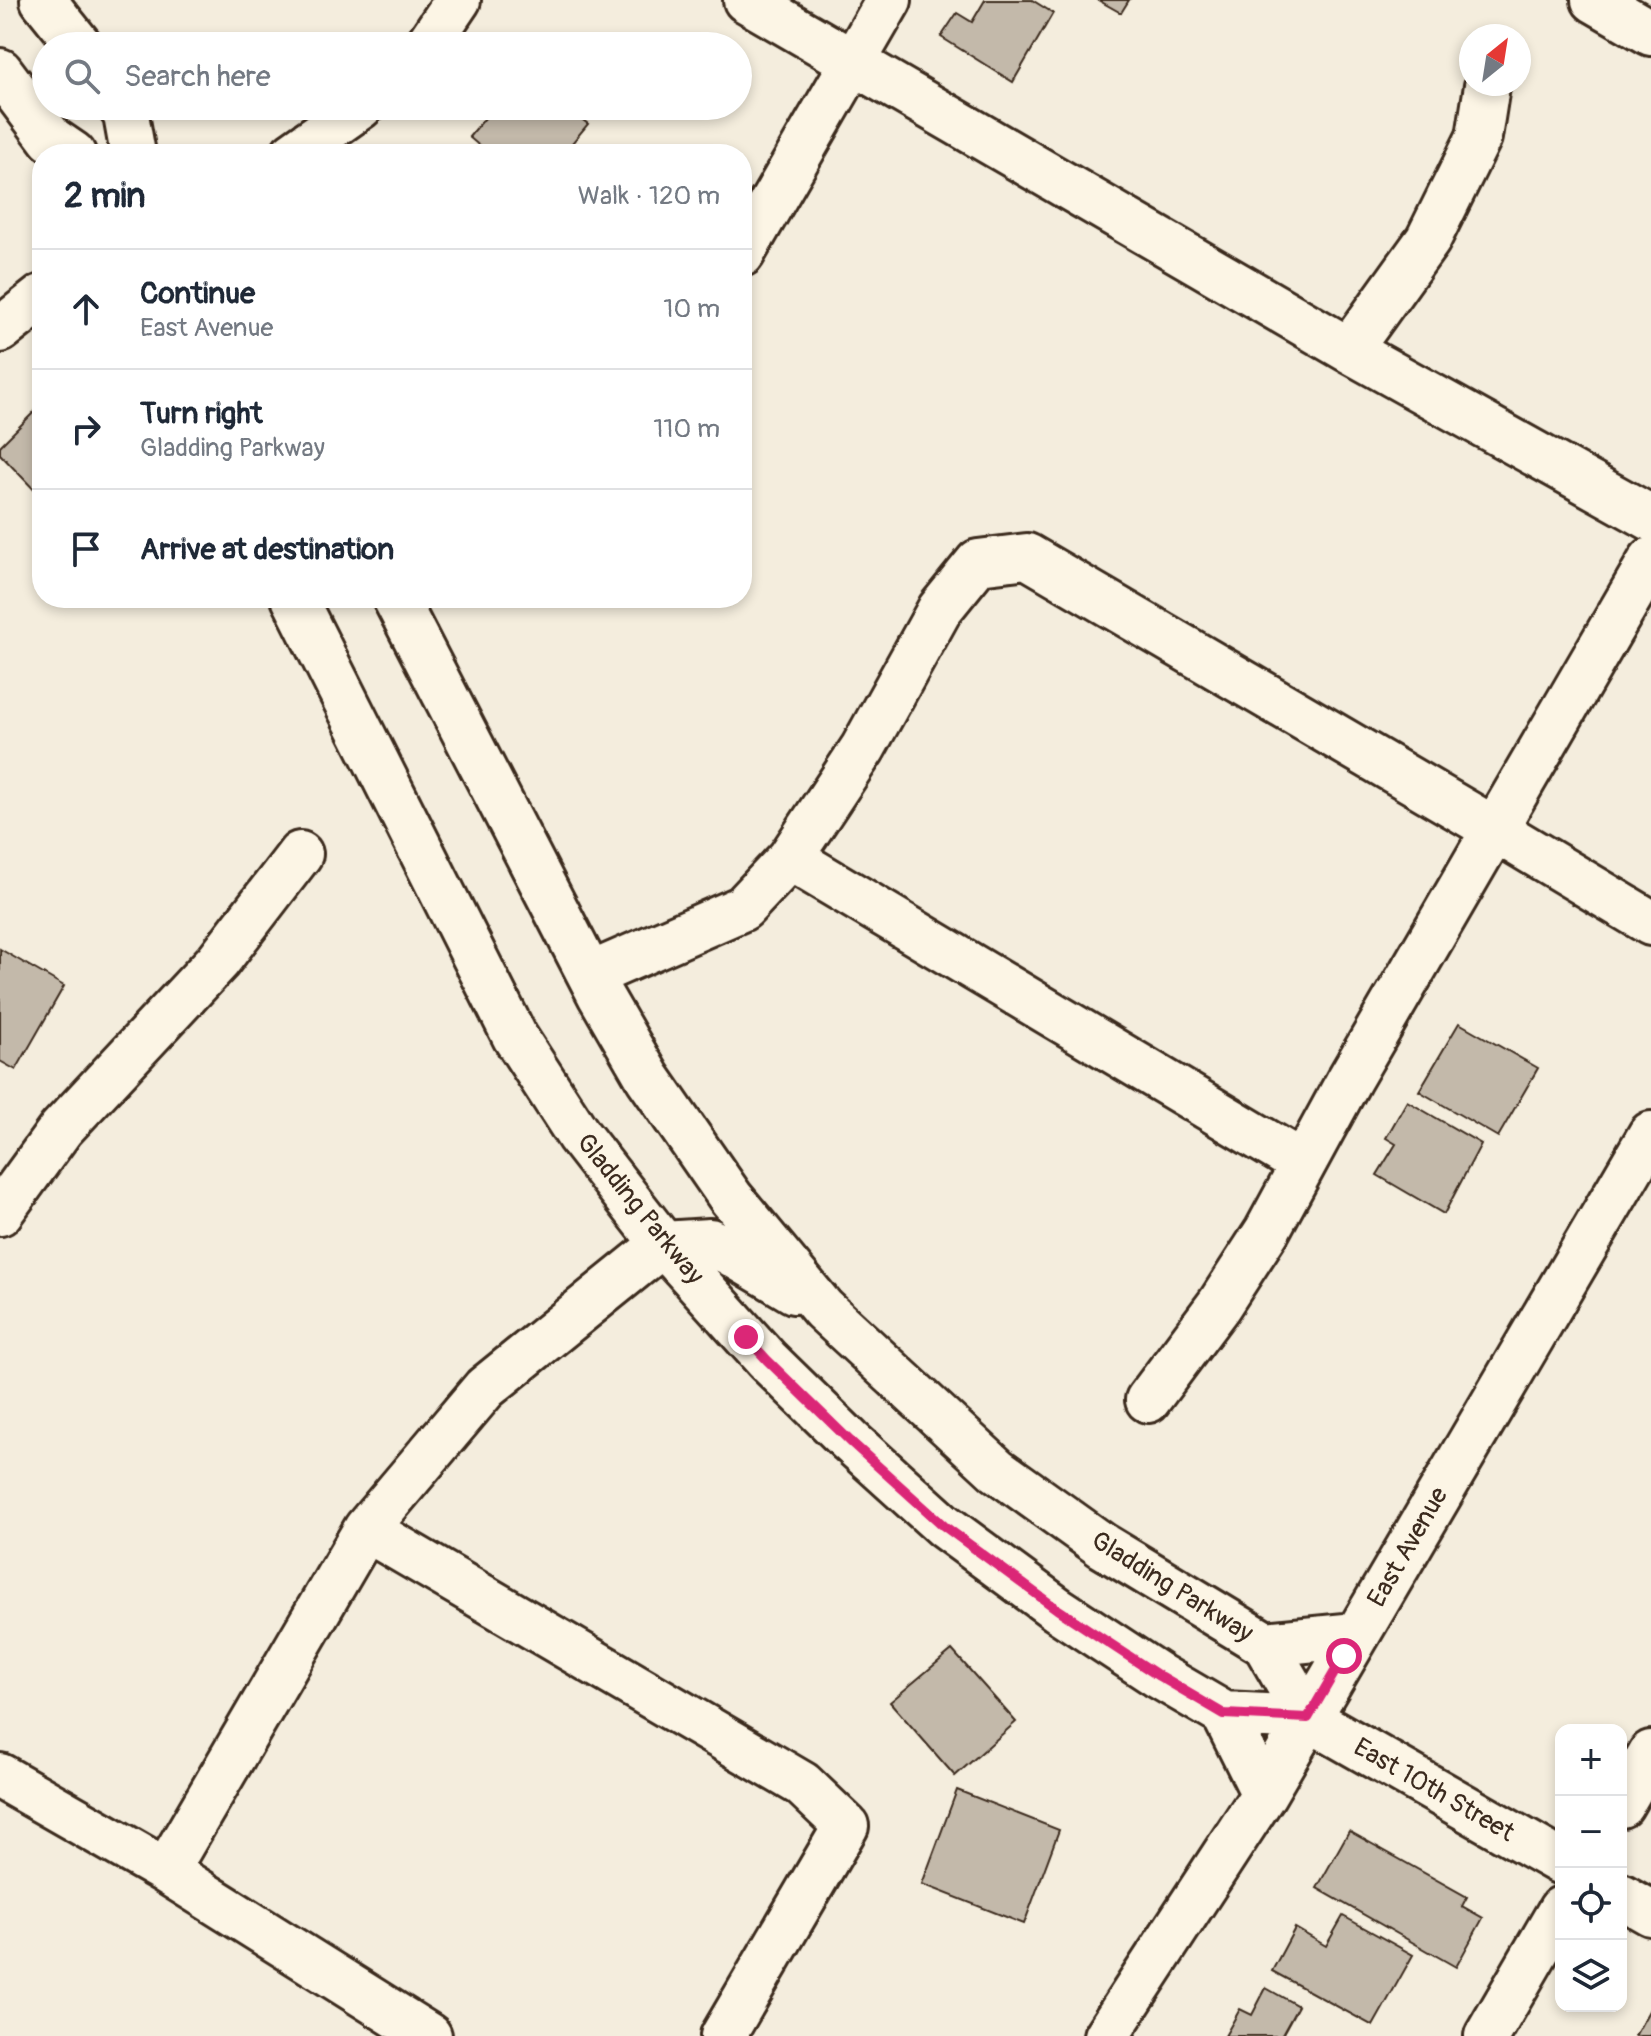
<!DOCTYPE html>
<meta charset="utf-8">
<style>
body{margin:0;font-family:Pangolin,sans-serif;background:#f2f2f3;color:#1f2937}
.controls{position:absolute;right:24px;bottom:24px;display:grid;overflow:hidden;border-radius:16px;box-shadow:0 4px 12px #0003}
.controls button{width:72px;height:72px;display:grid;place-items:center;padding:0;border:0;border-bottom:2px solid #e0e1e3;background:#fff;color:#1f2937;font:40px sans-serif}
.compass{position:absolute;left:1459px;top:24px;width:72px;height:72px;border-radius:50%;background:#fff;box-shadow:0 4px 12px #0003;rotate:30deg}
.stop{position:absolute;width:24px;height:24px;margin:-18px;border:6px solid #db2777;border-radius:50%;background:#fff}
.stop.end{background:#db2777;border-color:#fff;box-shadow:0 2px 8px #0008}
.list{margin:0;padding:0;list-style:none}
h2{display:flex;justify-content:space-between;align-items:center;height:104px;margin:0;padding:0 32px;font-size:34px}
h2 small{font-size:26px;font-weight:400;color:#747a83}
.list li{display:grid;grid-template-columns:52px 1fr auto;gap:24px;align-items:center;box-sizing:border-box;height:120px;padding:0 32px;border-top:2px solid #e0e1e3}
.list b{display:block;font-size:30px;white-space:nowrap}
.list p{margin:0;font-size:26px;white-space:nowrap;color:#747a83}
.list em{font-size:26px;font-style:normal;color:#747a83}
.icon{flex:none;width:44px;height:44px;fill:none;stroke:currentColor;stroke-width:2;stroke-linecap:round;stroke-linejoin:round}
.map{position:relative;flex:none;width:1651px;height:2036px;overflow:hidden}
.search{position:absolute;background:#fff;box-shadow:0 4px 12px #0003;left:32px;top:32px;width:720px;height:88px;display:flex;align-items:center;gap:20px;box-sizing:border-box;padding:0 28px;border-radius:44px;color:#747a83;font-size:30px}
.panel{position:absolute;background:#fff;box-shadow:0 4px 12px #0003;left:32px;top:144px;width:720px;height:464px;border-radius:32px}
.map>svg:first-child{display:block}
.building{fill:#c3b9aa;stroke:#3b2a1e;stroke-width:2}
.lines{fill:none;stroke-linecap:round;stroke-linejoin:round}
.minor-casing{stroke:#3b2a1e;stroke-width:50}
.minor{stroke:#fcf5e5;stroke-width:44}
.route{stroke:#db2777;stroke-width:10}
.labels{text-anchor:middle;dominant-baseline:central;stroke-width:8;stroke-linejoin:round;paint-order:stroke}
.street-label{font-size:26px;fill:#3b2a1e;stroke:#fcf5e5}
</style>
<div class="map">
<svg width="1651" height="2036" viewBox="0 0 1651 2036">
<rect width="100%" height="100%" fill="#f4eddd"/>
<filter id="ink" filterUnits="userSpaceOnUse"><feTurbulence type="fractalNoise" baseFrequency=".0125" numOctaves="2"/><feDisplacementMap in="SourceGraphic" scale="16" xChannelSelector="R" yChannelSelector="G"/><feConvolveMatrix kernelMatrix="1 2 1 2 8 2 1 2 1" color-interpolation-filters="sRGB"/></filter>
<g filter="url(#ink)">
<!-- building -->
<path class="building" d="M985 0H1032L1053 13 1013 82 941 37 957 13 972 22Z
M1098 0H1129L1121 13Z
M495 106H565L588 124 563 154H489L469 137Z
M42 404V498L0 454V446Z
M0 949 64 986 16 1070 0 1061Z
M1459 1023 1538 1068 1498 1137 1419 1091Z
M1407 1101 1481 1144 1444 1214 1377 1175 1396 1144 1386 1138Z
M952 1650 1016 1722 955 1776 890 1702Z
M957 1790 1059 1830 1024 1924 922 1884Z
M1349 1831 1467 1897 1462 1906 1483 1918 1456 1967 1317 1888Z
M1343 1916 1413 1955 1373 2026 1272 1971 1295 1928 1326 1946Z
M1266 1988 1298 2006 1282 2035 1285 2036H1225L1240 2009 1252 2015Z
M1651 2007V2036H1635Z"/>
<g class="lines">
<defs>
<path id="minor" d="M43 0 80 46
M746 0 1349 350 1651 518
M1594 0 1651 33
M427 46 458 0
M0 71 51 139 73 154
M120 106 126 115 133 154
M293 154 361 106
M742 254 889 0
M0 330 42 297
M1349 350 1428 240 1479 137 1487 86
M294 598 515 1037 579 1136 663 1244 767 1360 850 1441 944 1526 1057 1609 1159 1676 1224 1714 1308 1718 1561 1862
M395 598 600 995 648 1078 731 1198 823 1309 997 1470 1103 1546 1265 1644 1308 1718
M790 858 1303 1164
M590 975 743 908 790 858 863 748 940 609 978 562 1027 556 1494 829 1651 923
M0 1213 61 1129 218 961 300 854
M1148 1400 1219 1305 1267 1231 1349 1080 1651 560
M366 1529 485 1388 663 1244 710 1241 794 1291
M1265 1644 1356 1635
M1224 1714 1264 1794
M0 1776 166 1871 429 2036
M1621 1805 1651 1753
M166 1871 366 1529 802 1784 846 1826 723 2036
M1621 1896 1651 1913
M1106 2036 1264 1794 1651 1134
M1487 2036 1561 1909"/>
</defs>
<!-- minor casing -->
<use href="#minor" class="minor-casing"/>
<!-- minor -->
<use href="#minor" class="minor"/>
</g>
</g>
<g class="lines" filter="url(#ink)">
<!-- route -->
<path class="route" d="M746 1337 767 1360 850 1441 944 1526 1057 1609 1159 1676 1224 1714 1308 1718 1344 1656"/>
</g>
<g class="labels">
<!-- street labels -->
<g class="street-label">
<text transform="translate(640 1209) rotate(51)">Gladding Parkway</text>
<text transform="translate(1408 1547) rotate(-60)">East Avenue</text>
<text transform="translate(1172 1587) rotate(32)">Gladding Parkway</text>
<text transform="translate(1434 1790) rotate(30)">East 10th Street</text>
</g>
</g>
</svg>
<div class="controls">
<button>+</button>
<button>−</button>
<button><svg class="icon" aria-label="locate" viewBox="0 0 24 24"><circle cx="12" cy="12" r="6"/><path d="M12 2v4M12 18v4M2 12h4M18 12h4"/></svg></button>
<button><svg class="icon" aria-label="layers" viewBox="0 0 24 24"><path d="M12 4l9 5-9 5-9-5zM3 14l9 5 9-5"/></svg></button>
</div>
<svg class="compass" viewBox="-18 -18 36 36"><path d="M0-13l5 13h-10z" fill="#e53935"/><path d="M0 13l5-13h-10z" fill="#747a83"/></svg>
<div class="stop" style="left:1344px;top:1656px"></div>
<div class="stop end" style="left:746px;top:1337px"></div>
<div class="search"><svg class="icon" aria-label="search" viewBox="0 0 24 24"><circle cx="10" cy="10" r="6"/><path d="M15 15l6 6"/></svg>Search here</div>
<section class="panel">
<h2>2 min<small>Walk · 120 m</small></h2>
<ul class="list">
<li><svg class="icon" aria-label="ahead" viewBox="0 0 24 24"><path d="M12 20V5M6 11l6-6 6 6"/></svg><div><b>Continue</b><p>East Avenue</p></div><em>10 m</em></li>
<li><svg class="icon" aria-label="right" viewBox="0 0 24 24"><path d="M7 20v-9h11M14 6l5 5-5 5"/></svg><div><b>Turn right</b><p>Gladding Parkway</p></div><em>110 m</em></li>
<li><svg class="icon" aria-label="arrive" viewBox="0 0 24 24"><path d="M6 21V4h12l-3 4 3 4H6"/></svg><div><b>Arrive at destination</b></div></li>
</ul>
</section>
</div>
